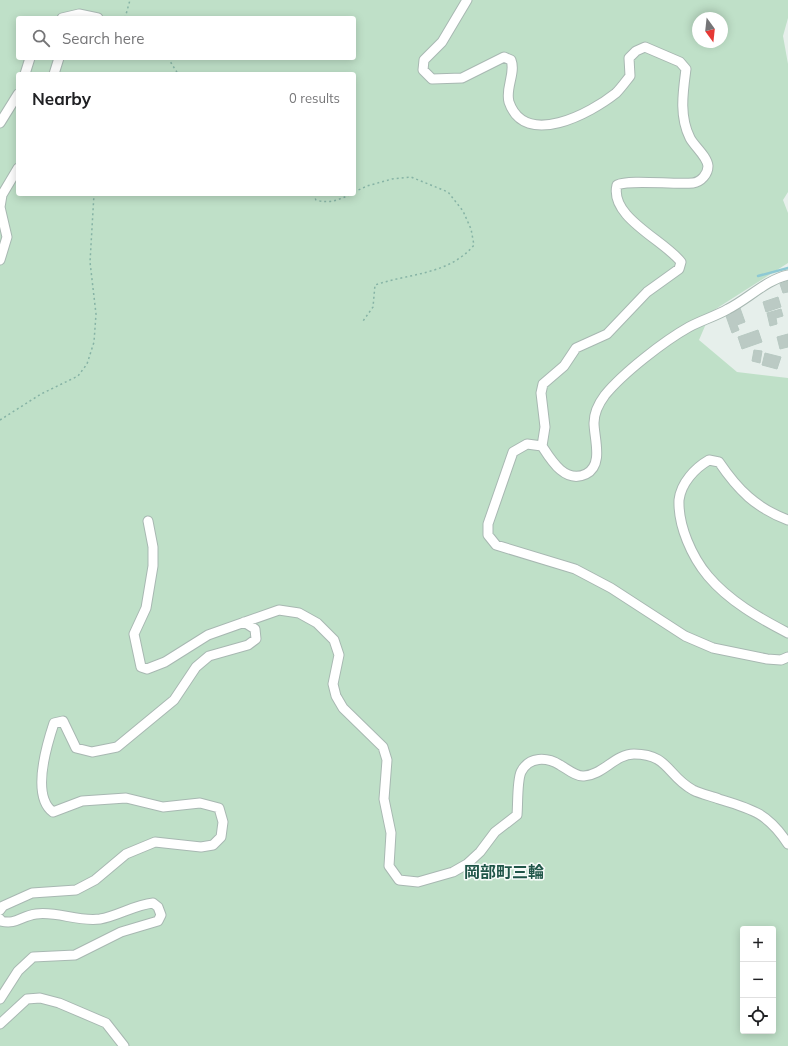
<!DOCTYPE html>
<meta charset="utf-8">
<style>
body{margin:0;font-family:Mulish,"Noto Sans JP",sans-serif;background:#f2f2f2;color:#202124}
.controls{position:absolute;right:12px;bottom:12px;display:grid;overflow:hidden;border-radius:4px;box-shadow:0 2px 10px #0003}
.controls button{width:36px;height:36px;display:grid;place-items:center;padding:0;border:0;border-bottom:1px solid #e0e0e0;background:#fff;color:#202124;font:20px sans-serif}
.compass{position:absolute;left:692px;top:12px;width:36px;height:36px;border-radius:50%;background:#fff;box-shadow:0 2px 10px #0003;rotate:165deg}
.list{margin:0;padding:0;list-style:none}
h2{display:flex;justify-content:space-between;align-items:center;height:52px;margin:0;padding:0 16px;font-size:17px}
h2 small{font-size:13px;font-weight:400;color:#757577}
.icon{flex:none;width:22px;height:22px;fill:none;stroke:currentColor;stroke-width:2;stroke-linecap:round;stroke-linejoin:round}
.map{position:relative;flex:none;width:788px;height:1046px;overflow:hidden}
.search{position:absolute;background:#fff;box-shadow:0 2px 10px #0003;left:16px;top:16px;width:340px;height:44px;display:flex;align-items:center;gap:10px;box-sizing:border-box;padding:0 14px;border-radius:4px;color:#757577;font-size:15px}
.panel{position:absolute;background:#fff;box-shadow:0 2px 10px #0003;left:16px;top:72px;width:340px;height:124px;border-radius:4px}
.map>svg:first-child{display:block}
.green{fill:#bfe0c8;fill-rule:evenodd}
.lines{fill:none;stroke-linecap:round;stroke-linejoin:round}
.stream{stroke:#8ec9d4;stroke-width:2.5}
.building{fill:#bbcac4;stroke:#b8c9c2}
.minor-casing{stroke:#a8b8b2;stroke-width:11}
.path{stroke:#86b3a5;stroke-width:1.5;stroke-dasharray:2 3;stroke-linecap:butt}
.minor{stroke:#fff;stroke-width:9}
.labels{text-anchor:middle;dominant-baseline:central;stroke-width:3;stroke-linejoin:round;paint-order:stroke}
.quarter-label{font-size:16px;font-weight:bold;fill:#1f5548;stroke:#f7fbf9}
</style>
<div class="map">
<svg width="788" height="1046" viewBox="0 0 788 1046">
<rect width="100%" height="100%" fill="#e6efeb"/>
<!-- green -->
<path class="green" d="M0 0H788V18L783 36 788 64V192L783 200 788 213V263L711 312 699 340 737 372 788 378V1046H0ZM18 18H354V58H18ZM698 18H722V42H698ZM18 74H354V194H18ZM743 929H773V1031H743Z"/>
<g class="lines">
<!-- stream -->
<path class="stream" d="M758 276 788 268"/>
</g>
<!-- building -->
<path class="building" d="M788 281V292L783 293 780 284Z
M778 297 781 307 766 312 763 302Z
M740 308 745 322 737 325 739 330 732 333 725 313Z
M781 309 783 316 776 318 777 324 770 326 767 313Z
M758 330 762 342 742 349 738 337Z
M788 334V347L780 349 777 337Z
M754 350 762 351 760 363 752 361Z
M765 353 781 357 777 369 762 365Z"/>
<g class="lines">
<defs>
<path id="minor" d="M467 0 442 42 424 60 423 70 432 79 462 78 504 57 511 60C516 73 505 88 509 102 525 149 591 113 616 93 621 88 626 81 630 76L629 58 636 51 645 47 680 62 686 69C683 92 679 116 690 138 694 146 707 156 708 166 708 174 701 182 693 183 674 185 630 179 617 185 609 217 664 240 681 262L679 269 647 292 607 334 576 348 564 366 543 384 541 393 545 427 542 446C551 460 565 484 586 474 604 465 594 438 594 423 594 413 599 403 605 395 623 373 664 341 689 327 702 320 716 316 728 309 748 299 766 280 788 275
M62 18 79 14 98 18
M25 74 30 58
M54 74 59 58
M0 123 18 94
M0 260 7 237 0 207 2 195 18 168
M542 446 527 444 513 452 488 524V535L496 545 575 569 611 588 685 636 713 648 767 659 781 660 788 657
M788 520C756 508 738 490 719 462L709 460C695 468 681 483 679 500 678 526 692 557 708 576 729 601 759 618 788 633
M148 521 153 547V566L146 608 134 634 141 667 147 669 165 662 208 635 279 610 299 613 317 623 334 640 339 655 333 684 336 696 343 708 383 747 387 760 384 799 391 833 389 866 399 880 418 882 453 872 467 864 480 852 495 832 517 815C518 804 517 781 521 772 529 756 547 757 560 765 567 769 577 777 584 776 603 775 615 754 634 754 669 754 667 776 693 790 701 794 711 796 719 799 752 809 768 813 788 844
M0 910 3 906 32 893 76 890 95 880 126 854 155 842 201 847 213 845 221 837 223 822 219 808 200 803 163 807 126 798 82 801 53 812C31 796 47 744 54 723L63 721 76 748 92 752 117 747 174 700 196 667 209 656 248 645 256 639 255 629 244 622
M0 919 1 921C16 925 21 916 36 914 58 911 77 922 100 919 118 916 134 905 153 903L158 907 161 915 158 921 121 932 75 955 33 957 18 971 0 999
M0 1024 27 999 40 998 59 1003 106 1023 124 1046"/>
</defs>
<!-- minor casing -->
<use href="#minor" class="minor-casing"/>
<!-- path -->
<path class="path" d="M125 18 130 0
M168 58 178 74
M354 192 367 186 392 179 411 177 448 192 463 211 471 229 474 245C449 275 410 273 375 285L373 307 363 321
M313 194 316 200C329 204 339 200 351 194
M0 420 41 394 78 376 87 364 94 342 96 314 90 262 94 194"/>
<!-- minor -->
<use href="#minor" class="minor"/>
</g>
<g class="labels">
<!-- quarter labels -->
<g class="quarter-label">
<text x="504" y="872">岡部町三輪</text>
</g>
</g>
</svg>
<div class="controls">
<button>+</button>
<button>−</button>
<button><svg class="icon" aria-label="locate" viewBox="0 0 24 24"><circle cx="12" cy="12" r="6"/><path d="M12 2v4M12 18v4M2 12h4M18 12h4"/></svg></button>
</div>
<svg class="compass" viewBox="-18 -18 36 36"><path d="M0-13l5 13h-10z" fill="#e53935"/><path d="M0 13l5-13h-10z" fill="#757577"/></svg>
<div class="search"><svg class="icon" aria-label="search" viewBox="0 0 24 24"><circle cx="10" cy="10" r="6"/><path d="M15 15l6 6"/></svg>Search here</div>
<section class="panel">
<h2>Nearby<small>0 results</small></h2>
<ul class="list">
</ul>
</section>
</div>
